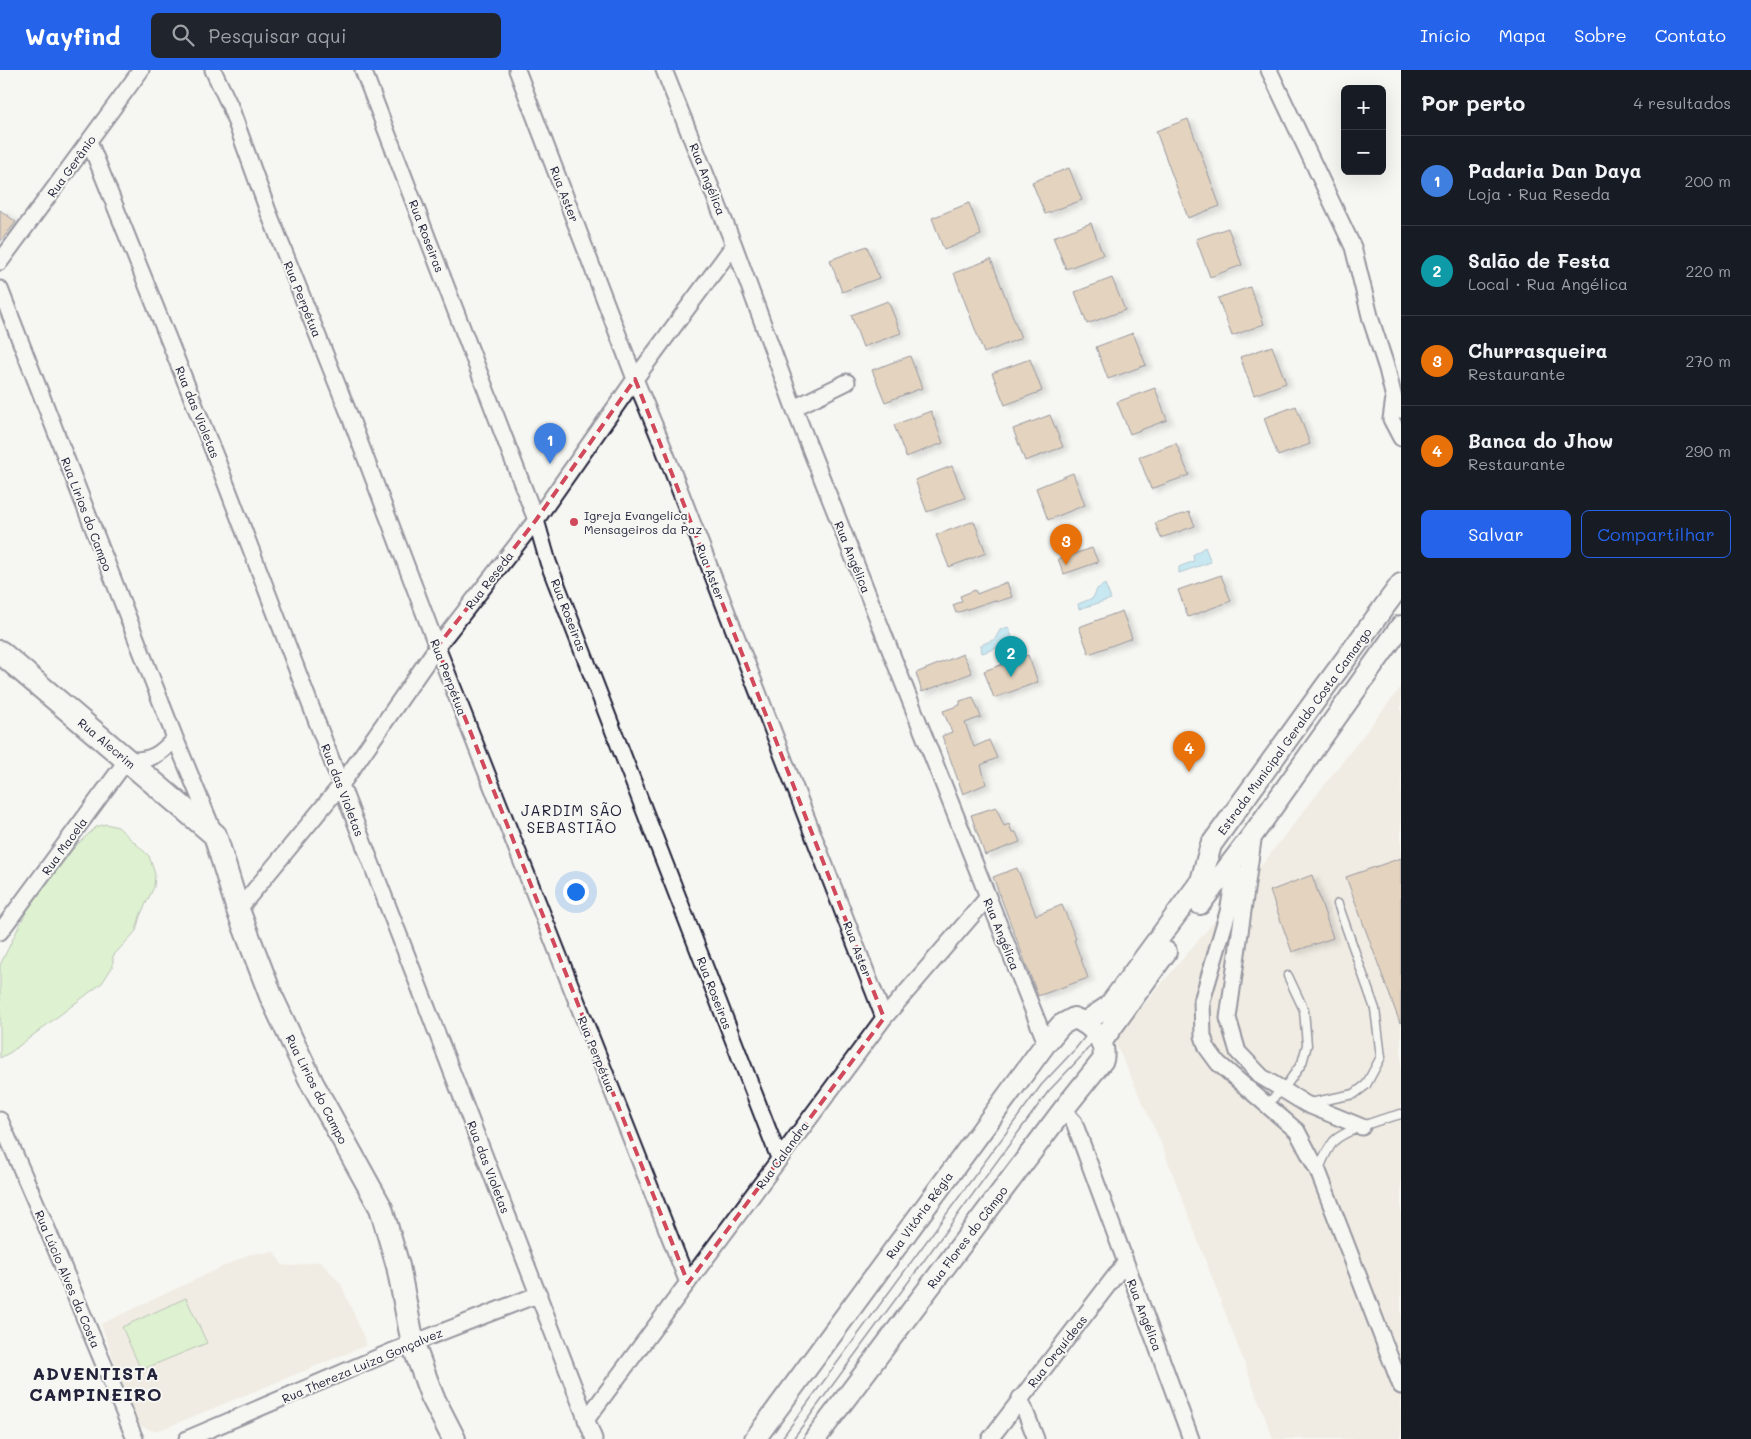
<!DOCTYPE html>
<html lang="pt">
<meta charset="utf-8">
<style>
body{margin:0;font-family:Mali,sans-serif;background:#20242c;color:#f1f3f6}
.controls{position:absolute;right:15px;top:15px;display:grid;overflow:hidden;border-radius:8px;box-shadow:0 5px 20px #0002}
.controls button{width:45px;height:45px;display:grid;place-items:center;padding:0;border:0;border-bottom:1px solid #363941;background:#171b24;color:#f1f3f6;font:25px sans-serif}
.you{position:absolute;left:575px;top:821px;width:18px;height:18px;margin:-12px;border:4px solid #fff;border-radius:50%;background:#1a73e8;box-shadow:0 0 0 8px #1a73e833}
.badge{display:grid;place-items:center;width:32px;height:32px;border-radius:50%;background:#2563eb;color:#fff;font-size:16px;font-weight:700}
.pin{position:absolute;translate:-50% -41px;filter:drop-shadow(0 1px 2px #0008)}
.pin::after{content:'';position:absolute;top:26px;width:18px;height:15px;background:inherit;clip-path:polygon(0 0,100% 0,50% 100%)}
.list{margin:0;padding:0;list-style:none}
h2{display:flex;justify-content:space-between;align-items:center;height:65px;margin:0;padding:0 20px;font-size:21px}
h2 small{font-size:16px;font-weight:400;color:#9ea1a6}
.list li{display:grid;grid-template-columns:32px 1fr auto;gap:15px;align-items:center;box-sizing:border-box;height:90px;padding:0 20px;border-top:1px solid #363941}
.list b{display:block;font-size:19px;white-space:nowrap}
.list p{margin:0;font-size:16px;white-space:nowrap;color:#9ea1a6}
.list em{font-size:16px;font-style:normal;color:#9ea1a6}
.actions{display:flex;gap:10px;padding:15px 20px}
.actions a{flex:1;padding:11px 0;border:1px solid #2563eb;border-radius:8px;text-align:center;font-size:18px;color:#2563eb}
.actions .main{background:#2563eb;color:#fff}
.icon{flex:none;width:28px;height:28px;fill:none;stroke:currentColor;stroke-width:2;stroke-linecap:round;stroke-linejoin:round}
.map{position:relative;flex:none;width:1401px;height:1369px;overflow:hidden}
header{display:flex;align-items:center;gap:30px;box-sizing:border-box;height:70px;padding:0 25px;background:#2563eb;color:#fff}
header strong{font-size:24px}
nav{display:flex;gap:28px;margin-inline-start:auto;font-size:18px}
.search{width:350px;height:45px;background:#20242c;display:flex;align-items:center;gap:12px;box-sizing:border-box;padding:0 18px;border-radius:8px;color:#9ea1a6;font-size:19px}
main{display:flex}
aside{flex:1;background:#171b24}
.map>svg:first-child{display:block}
.built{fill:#eae0d0}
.green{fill:#c0eaa6;stroke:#718670}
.water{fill:#8fd6f0;stroke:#638ea8}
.building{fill:#ceab81;stroke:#22223b;filter:url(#shadow)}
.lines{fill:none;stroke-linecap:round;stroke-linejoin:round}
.service-casing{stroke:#22223b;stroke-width:11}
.minor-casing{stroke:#22223b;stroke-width:19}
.tertiary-casing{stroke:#22223b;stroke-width:24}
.secondary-casing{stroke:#22223b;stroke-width:26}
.service{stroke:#f6f6f2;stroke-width:8}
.minor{stroke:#f6f6f2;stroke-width:15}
.tertiary{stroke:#f6f6f2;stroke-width:20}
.secondary{stroke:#f6f6f2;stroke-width:22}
.marked{fill:none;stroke:#d1495b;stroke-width:4;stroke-dasharray:10 6;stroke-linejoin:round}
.poi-dot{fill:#d1495b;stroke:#f6f6f2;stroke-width:2}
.labels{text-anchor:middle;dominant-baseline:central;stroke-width:4;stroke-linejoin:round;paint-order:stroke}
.street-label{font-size:12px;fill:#22223b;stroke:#f6f6f2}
.poi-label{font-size:12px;fill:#22223b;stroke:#f6f6f2;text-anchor:start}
.quarter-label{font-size:15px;letter-spacing:1px;fill:#22223b;stroke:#f6f6f2}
.district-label{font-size:18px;font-weight:bold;letter-spacing:1px;fill:#22223b;stroke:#f6f6f2}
</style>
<header>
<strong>Wayfind</strong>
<div class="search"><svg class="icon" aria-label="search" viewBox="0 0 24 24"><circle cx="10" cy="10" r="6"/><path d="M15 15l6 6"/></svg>Pesquisar aqui</div>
<nav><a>Início</a><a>Mapa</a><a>Sobre</a><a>Contato</a></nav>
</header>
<main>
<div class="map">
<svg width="1401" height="1369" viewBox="0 0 1401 1369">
<defs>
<filter id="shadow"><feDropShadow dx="5.5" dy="3" stdDeviation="2.5" flood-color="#0004"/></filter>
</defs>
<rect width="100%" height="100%" fill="#f6f6f2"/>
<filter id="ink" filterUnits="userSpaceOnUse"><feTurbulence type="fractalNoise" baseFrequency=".02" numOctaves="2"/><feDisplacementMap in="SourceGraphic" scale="10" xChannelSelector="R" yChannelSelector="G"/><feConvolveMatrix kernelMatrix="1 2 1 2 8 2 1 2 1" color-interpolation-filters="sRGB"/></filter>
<g filter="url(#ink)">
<!-- built -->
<path class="built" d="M1401 617V1369H1273L1161 1073 1114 970 1257 801Z
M275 1182 282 1195 294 1196 320 1191 341 1214 367 1275 165 1358 154 1361 137 1354 101 1254 250 1184Z"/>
<!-- green -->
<path class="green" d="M106 754 118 757 149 786 155 804 154 817 140 846 136 861 113 886V896L102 913 11 982 0 988V895L27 840 66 785 96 757Z
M186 1228 207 1273 141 1300 122 1257Z"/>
<!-- water -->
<path class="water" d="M1205 477 1211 492 1179 503V497L1194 491 1193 485Z
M1105 514 1111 529 1079 539 1078 534 1093 528 1097 519Z
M1008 557 1014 572 982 583 981 575 995 569 1000 560Z"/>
<!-- building -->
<path class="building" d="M1188 49 1220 136 1188 148 1156 61Z
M1069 98 1082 130 1045 144 1032 112Z
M969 133 981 165 944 180 932 148Z
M0 140 16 152 0 172Z
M1091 153 1103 185 1066 199 1053 167Z
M1228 158 1242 195 1210 207 1196 169Z
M867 176 879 208 842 222 830 190Z
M991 189 1021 268 984 283 954 203Z
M1112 208 1125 240 1087 254 1075 222Z
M1250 217 1264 254 1232 266 1218 228Z
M888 231 901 263 863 277 851 245Z
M1133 263 1146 295 1108 309 1096 277Z
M1272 276 1286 313 1254 325 1240 287Z
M910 286 922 318 885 332 872 300Z
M1030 289 1042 321 1005 335 992 303Z
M1155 318 1167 350 1130 364 1117 332Z
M1296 336 1310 374 1278 386 1264 348Z
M931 341 943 373 906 387 894 355Z
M1050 345 1063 377 1025 391 1013 359Z
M1176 373 1189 405 1151 419 1139 387Z
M952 396 965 428 927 442 915 410Z
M1073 403 1085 435 1048 450 1036 418Z
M1189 442 1195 456 1161 468 1155 453Z
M974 451 986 483 949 497 936 465Z
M1092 478 1098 492 1064 504 1058 489Z
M1221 505 1231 531 1188 547 1178 520Z
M1007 512 1012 527 996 532 995 530 956 543 953 535 962 531 960 526 975 520 977 524Z
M1122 541 1132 568 1089 584 1079 557Z
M963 584 972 603 922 622 916 603Z
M1028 585 1038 612 994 628 984 601Z
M973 627 981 647 965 653 974 677 989 670 997 688 981 695 986 714 963 724 942 666 952 662 943 641 960 635V631Z
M996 737 1004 756 1009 754 1012 762H1016L1020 772 985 785 971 745Z
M1401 788V952L1400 953 1346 807Z
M1017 798 1036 845 1062 835 1076 869 1074 870 1088 908 1038 926 993 807Z
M1312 805 1333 868 1292 882 1270 821Z"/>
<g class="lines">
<defs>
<path id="service" d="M1310 1033 1354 1024 1366 1015 1381 987 1375 939 1338 834
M1266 1034 1283 1020 1302 993 1307 975 1304 940 1288 906
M1319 1099C1323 1089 1327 1079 1334 1071 1345 1060 1385 1048 1401 1044
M787 1369 1045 1018 1079 982 1094 963"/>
<path id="minor" d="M213 0 230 36 268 141 349 344 437 577 688 1213
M363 0 536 450 548 492 779 1088
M517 0 635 309 660 369 884 948
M664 0 734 175 794 338 1046 973
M1269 0 1353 177 1371 250 1387 299 1394 328 1401 340
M89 71 218 393 341 715 594 1369
M0 192 141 0
M0 219 175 668 213 760
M1394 328 1391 349 1401 368
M794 338 847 312
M1254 763 1228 948 1238 982 1262 1007 1306 1034 1362 1057
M1234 790V808L1228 842 1202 931 1203 966 1207 978 1218 993 1297 1061 1318 1101 1401 1316
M238 840 341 715 437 577 536 450 635 309 734 175
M0 862 127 690C151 691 160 685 175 668
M1063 1040 1074 1052 1191 1369
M0 1050 46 1156 135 1369
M1020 1328 1036 1369
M586 1350 884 948 988 827
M187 1369 393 1281 539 1224
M990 1369 1125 1193"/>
<path id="tertiary" d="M1200 834 1254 763 1401 556
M1085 952 1109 936 1201 811 1211 775 1325 617 1401 514
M1102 971 1166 882
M755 1369 1046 973 1061 955 1074 948C1092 955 1107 971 1103 990L1063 1040 815 1369"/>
<path id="secondary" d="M0 582 215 765 238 840 271 926 312 1013 381 1138 398 1196 413 1274 432 1326 454 1369"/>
</defs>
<!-- service casing -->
<use href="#service" class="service-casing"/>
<!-- minor casing -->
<use href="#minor" class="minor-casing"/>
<!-- tertiary casing -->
<use href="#tertiary" class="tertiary-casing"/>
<!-- secondary casing -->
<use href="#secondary" class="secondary-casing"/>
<!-- service -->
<use href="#service" class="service"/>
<!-- minor -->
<use href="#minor" class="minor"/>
<!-- tertiary -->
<use href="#tertiary" class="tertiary"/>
<!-- secondary -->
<use href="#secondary" class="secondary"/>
</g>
</g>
<!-- marked area -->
<path d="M0 0H1401V1369H0ZM635 309 884 948 688 1213 437 577 536 450Z" fill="#f6f6f2" fill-opacity=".55" fill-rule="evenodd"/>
<path class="marked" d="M635 309 884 948 688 1213 437 577 536 450Z"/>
<!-- markers -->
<circle class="poi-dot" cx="574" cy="452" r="5"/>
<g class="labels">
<!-- street labels -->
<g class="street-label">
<text transform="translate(71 96) rotate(-54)">Rua Gerânio</text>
<text transform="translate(708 109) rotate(68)">Rua Angélica</text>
<text transform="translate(565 124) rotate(69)">Rua Aster</text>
<text transform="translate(427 166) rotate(69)">Rua Roseiras</text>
<text transform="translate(303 229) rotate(68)">Rua Perpétua</text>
<text transform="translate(198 342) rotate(68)">Rua das Violetas</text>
<text transform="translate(87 444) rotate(69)">Rua Lirios do Campo</text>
<text transform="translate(853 487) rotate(68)">Rua Angélica</text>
<text transform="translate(711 502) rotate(69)">Rua Aster</text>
<text transform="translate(489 510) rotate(-52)">Rua Reseda</text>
<text transform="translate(569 545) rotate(69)">Rua Roseiras</text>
<text transform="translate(449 607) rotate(69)">Rua Perpétua</text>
<text transform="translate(1294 661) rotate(-54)">Estrada Municipal Geraldo Costa Camargo</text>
<text transform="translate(107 673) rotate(40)">Rua Alecrim</text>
<text transform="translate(343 720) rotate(69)">Rua das Violetas</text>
<text transform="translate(64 776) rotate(-54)">Rua Macela</text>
<text transform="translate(1002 864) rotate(68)">Rua Angélica</text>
<text transform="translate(858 879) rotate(69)">Rua Aster</text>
<text transform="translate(715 923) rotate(69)">Rua Roseiras</text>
<text transform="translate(597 984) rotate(68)">Rua Perpétua</text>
<text transform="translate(317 1019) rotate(63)">Rua Lirios do Campo</text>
<text transform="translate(782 1085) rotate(-54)">Rua Calandra</text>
<text transform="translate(489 1097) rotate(69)">Rua das Violetas</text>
<text transform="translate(919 1145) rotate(-54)">Rua Vitória Régia</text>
<text transform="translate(967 1167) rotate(-53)">Rua Flores do Câmpo</text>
<text transform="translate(68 1209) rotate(67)">Rua Lúcio Alves da Costa</text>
<text transform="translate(1145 1245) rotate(69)">Rua Angélica</text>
<text transform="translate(1057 1281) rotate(-52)">Rua Orquídeas</text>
<text transform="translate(362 1295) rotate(-23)">Rua Thereza Luiza Gonçalvez</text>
</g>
<!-- poi labels -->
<g class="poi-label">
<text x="584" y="445">Igreja Evangelica<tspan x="584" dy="14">Mensageiros da Paz</tspan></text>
</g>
<!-- quarter labels -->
<g class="quarter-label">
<text x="572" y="740">JARDIM SÃO<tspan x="572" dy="17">SEBASTIÃO</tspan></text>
</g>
<!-- district labels -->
<g class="district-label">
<text x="96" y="1303">ADVENTISTA<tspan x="96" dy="21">CAMPINEIRO</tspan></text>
</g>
</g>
</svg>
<div class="controls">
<button>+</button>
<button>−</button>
</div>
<div class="you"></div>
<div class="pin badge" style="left:550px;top:394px;background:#3f7fe0">1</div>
<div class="pin badge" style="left:1011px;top:607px;background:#0f9aa8">2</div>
<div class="pin badge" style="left:1066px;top:495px;background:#e8710a">3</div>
<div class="pin badge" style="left:1189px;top:702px;background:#e8710a">4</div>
</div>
<aside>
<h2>Por perto<small>4 resultados</small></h2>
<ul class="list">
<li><span class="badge" style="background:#3f7fe0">1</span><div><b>Padaria Dan Daya</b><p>Loja · Rua Reseda</p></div><em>200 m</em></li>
<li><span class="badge" style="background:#0f9aa8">2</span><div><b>Salão de Festa</b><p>Local · Rua Angélica</p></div><em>220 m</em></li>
<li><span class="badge" style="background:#e8710a">3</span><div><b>Churrasqueira</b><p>Restaurante</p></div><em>270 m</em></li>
<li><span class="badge" style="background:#e8710a">4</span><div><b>Banca do Jhow</b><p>Restaurante</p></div><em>290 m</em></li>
</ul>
<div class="actions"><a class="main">Salvar</a><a>Compartilhar</a></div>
</aside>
</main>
